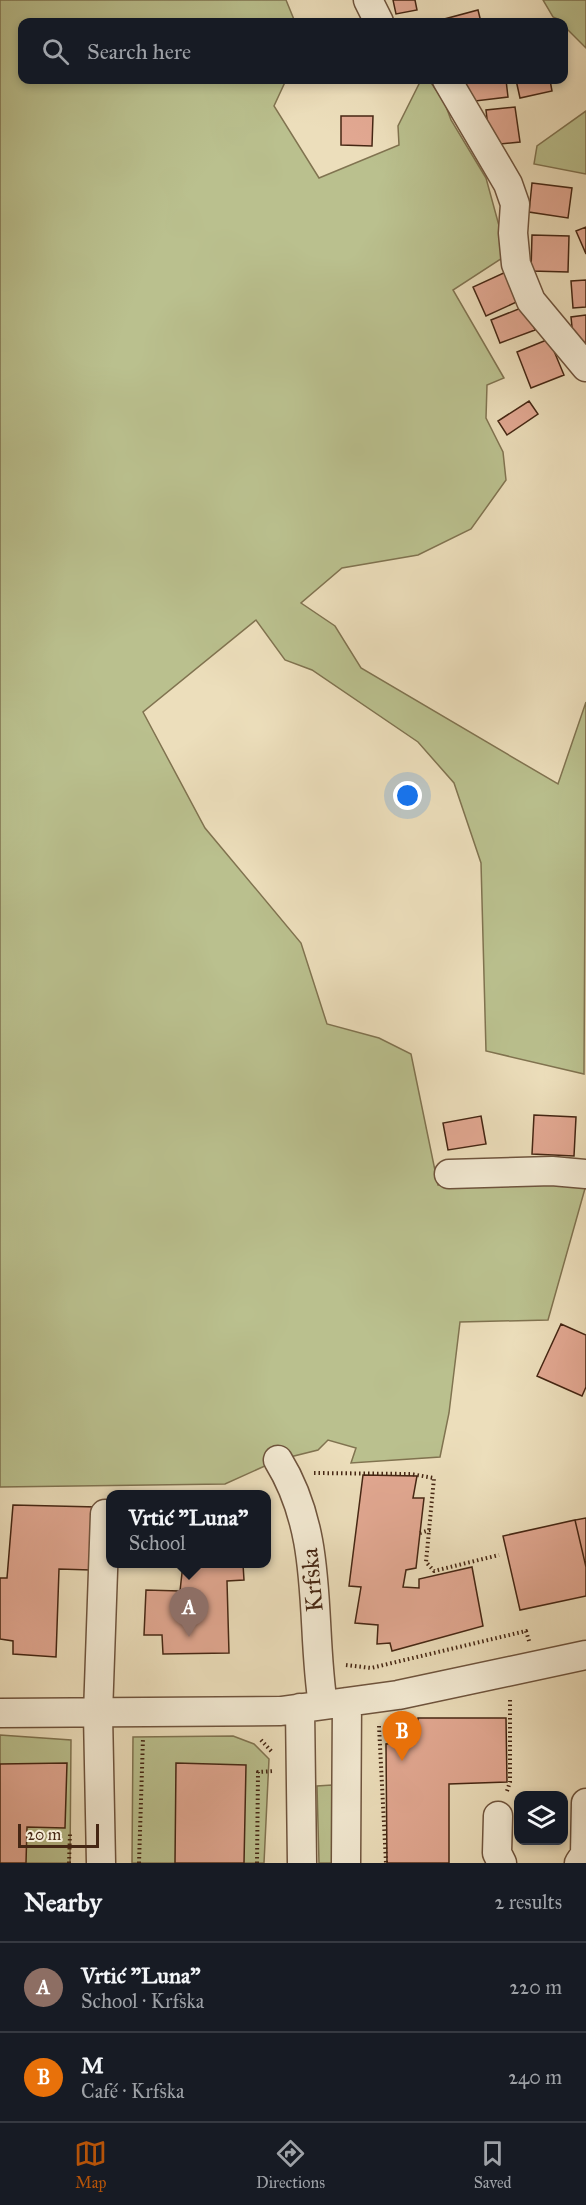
<!DOCTYPE html>
<meta charset="utf-8">
<style>
body{margin:0;font-family:"IM FELL Great Primer",serif;background:#242831;color:#f1f3f6}
.controls{position:absolute;right:18px;bottom:18px;display:grid;overflow:hidden;border-radius:12px;box-shadow:0 3px 9px #0003}
.controls button{width:54px;height:54px;display:grid;place-items:center;padding:0;border:0;border-bottom:2px solid #363941;background:#171b24;color:#f1f3f6;font:30px sans-serif}
.scale{position:absolute;left:18px;bottom:15px;width:81px;box-sizing:border-box;padding-left:6px;border:3px solid #452613;border-top:0;font-size:16px;line-height:21px;white-space:nowrap;color:#452613;-webkit-text-stroke:4px #f3ead3;paint-order:stroke}
.you{position:absolute;left:408px;top:796px;width:21px;height:21px;margin:-15px;border:4px solid #fff;border-radius:50%;background:#1a73e8;box-shadow:0 0 0 9px #1a73e833}
.badge{display:grid;place-items:center;width:39px;height:39px;border-radius:50%;background:#b45309;color:#fff;font-size:20px;font-weight:700}
.pin{position:absolute;translate:-50% -50px;filter:drop-shadow(0 2px 3px #0008)}
.pin::after{content:'';position:absolute;top:32px;width:21px;height:18px;background:inherit;clip-path:polygon(0 0,100% 0,50% 100%)}
.popup{position:absolute;left:106px;top:1490px;width:165px;height:78px;box-sizing:border-box;display:grid;place-content:center;border-radius:12px;background:#171b24;filter:drop-shadow(0 2px 4px #0005);font-size:20px;white-space:nowrap;color:#9ea1a6}
.popup b{font-size:22px;color:#f1f3f6}
.popup::after{content:'';position:absolute;left:50%;top:100%;margin-left:-12px;border:12px solid transparent;border-top-color:#171b24}
.list{margin:0;padding:0;list-style:none}
h2{display:flex;justify-content:space-between;align-items:center;height:78px;margin:0;padding:0 24px;font-size:26px}
h2 small{font-size:20px;font-weight:400;color:#9ea1a6}
.list li{display:grid;grid-template-columns:39px 1fr auto;gap:18px;align-items:center;box-sizing:border-box;height:90px;padding:0 24px;border-top:2px solid #363941}
.list b{display:block;font-size:22px;white-space:nowrap}
.list p{margin:0;font-size:20px;white-space:nowrap;color:#9ea1a6}
.list em{font-size:20px;font-style:normal;color:#9ea1a6}
.icon{flex:none;width:33px;height:33px;fill:none;stroke:currentColor;stroke-width:2;stroke-linecap:round;stroke-linejoin:round}
.map{position:relative;flex:none;width:586px;height:1863px;overflow:hidden}
.search{position:absolute;background:#171b24;box-shadow:0 3px 9px #0003;left:18px;right:18px;top:18px;height:66px;display:flex;align-items:center;gap:15px;box-sizing:border-box;padding:0 21px;border-radius:12px;color:#9ea1a6;font-size:22px}
.sheet{height:258px;background:#171b24}
nav{display:flex;justify-content:space-around;align-items:center;box-sizing:border-box;height:84px;border-top:2px solid #363941;background:#171b24;font-size:16px;color:#9ea1a6}
nav a{display:grid;justify-items:center;gap:3px}
nav .on{color:#b45309}
.map>svg:first-child{display:block}
.green{fill:#bac08e;stroke:#807350;stroke-width:1.5}
.building{fill:#e2a892;stroke:#452613;stroke-width:1.5}
.lines{fill:none;stroke-linecap:round;stroke-linejoin:round}
.minor-casing{stroke:#6f543d;stroke-width:31}
.path{stroke:#452613;stroke-width:4;stroke-dasharray:1.5 3;stroke-linecap:butt}
.minor{stroke:#f3ead3;stroke-width:28}
.labels{text-anchor:middle;dominant-baseline:central;stroke-width:5;stroke-linejoin:round;paint-order:stroke}
.street-label{font-size:24px;fill:#452613;stroke:#f3ead3}
</style>
<div class="map">
<svg width="586" height="1863" viewBox="0 0 586 1863">
<rect width="100%" height="100%" fill="#ecdebb"/>
<filter id="stains"><feTurbulence type="fractalNoise" baseFrequency=".00333" numOctaves="4"/><feColorMatrix values="0 0 0 0 .2 0 0 0 0 .09 0 0 0 0 .02 0 0 0 .5 -.17"/></filter>
<radialGradient id="worn" r=".72"><stop offset=".6" stop-color="#630" stop-opacity="0"/><stop offset="1" stop-color="#630" stop-opacity=".3"/></radialGradient>
<!-- green -->
<path class="green" d="M0 0H286L295 22H22V80H286L274 106 319 178 399 145 398 126 421 80H429L444 101 451 120 486 178 507 255 453 290 504 378 487 385 486 418 503 452 506 480 471 529 418 555 342 568 301 603 335 626 361 668 558 784 586 702 584 1074 486 1051 481 863 454 783 418 742 312 670 285 660 256 620 143 712 205 828 301 943 327 1024 379 1038 411 1054 438 1185 550 1182 586 1185 548 1320 460 1322 449 1413 440 1457 351 1463 356 1448 328 1440 318 1450 278 1460 225 1484 0 1487Z
M543 0H586V48L564 26V22L553 17Z
M586 111V174L534 164 537 146Z
M0 1735 71 1740 70 1863H0Z
M233 1736 254 1744 269 1759 264 1863H132L133 1737Z
M332 1785V1863H319L317 1786Z"/>
<!-- building -->
<path class="building" d="M393 0H415L417 10 396 14Z
M478 10 481 22H438L437 21Z
M465 80H506L508 97 467 102Z
M516 80H550L552 91 520 98Z
M515 107 520 142 490 145 486 110Z
M341 116H373L372 146 341 145Z
M532 183 572 188 568 218 529 212Z
M586 227V254L576 231Z
M532 235 569 236 568 272 531 271Z
M508 271 521 300 486 316 473 287Z
M586 280V307L573 308 571 281Z
M526 306 535 330 500 343 491 320Z
M586 315V345L574 347 571 317Z
M549 339 564 375 531 388 517 352Z
M529 401 538 414 507 435 498 421Z
M534 1115 576 1117 574 1156 532 1154Z
M481 1116 486 1144 448 1150 443 1123Z
M561 1324 586 1335V1387L582 1396 537 1376Z
M363 1475 417 1476 413 1498H424L416 1568 406 1570 403 1587 419 1588V1579L472 1567 483 1626 392 1651 390 1643 377 1644 378 1625 355 1623 361 1587 349 1586Z
M13 1505 97 1507 91 1570 59 1569 56 1657 13 1654V1641L0 1639V1578H7Z
M586 1518V1567L575 1520Z
M575 1520 586 1567V1596L520 1610 503 1536Z
M183 1564H243L244 1580 227 1581 229 1653 163 1654 162 1635H144L146 1590 180 1591Z
M418 1718H506L507 1782 449 1784V1863H387L386 1744 417 1741Z
M67 1763 65 1828 27 1827 26 1863H0V1764Z
M176 1763 246 1765 244 1863H175Z"/>
<g class="lines">
<defs>
<path id="minor" d="M368 0 379 22
M447 80 508 184 515 204 513 233 516 264 531 301 586 367
M449 1174 552 1171 586 1174
M278 1460C325 1536 310 1621 323 1705
M300 1708 302 1863
M0 1713 281 1711 398 1695 586 1655
M498 1816 497 1853 502 1863
M101 1863 98 1714 105 1514
M346 1863 347 1702
M579 1863 585 1854 586 1803"/>
</defs>
<!-- minor casing -->
<use href="#minor" class="minor-casing"/>
<!-- path -->
<path class="path" d="M314 1473 411 1474 434 1478 426 1562 434 1571 499 1555
M420 1533 430 1530
M346 1665 371 1668 526 1631 529 1641
M379 1726 386 1863
M261 1740 272 1752
M507 1791 510 1782V1697
M69 1863 70 1834
M139 1863 143 1738
M257 1863 258 1772 274 1771"/>
<!-- minor -->
<use href="#minor" class="minor"/>
</g>
<g class="labels">
<!-- street labels -->
<g class="street-label">
<text transform="translate(312 1580) rotate(-95)">Krfska</text>
</g>
</g>
<rect width="100%" height="100%" filter="url(#stains)"/>
<rect width="100%" height="100%" fill="url(#worn)"/>
</svg>
<div class="controls">
<button><svg class="icon" aria-label="layers" viewBox="0 0 24 24"><path d="M12 4l9 5-9 5-9-5zM3 14l9 5 9-5"/></svg></button>
</div>
<div class="scale">20 m</div>
<div class="you"></div>
<div class="pin badge" style="left:189px;top:1637px;background:#8d6e63">A</div>
<div class="popup"><b>Vrtić &quot;Luna&quot;</b>School</div>
<div class="pin badge" style="left:402px;top:1761px;background:#e8710a">B</div>
<div class="search"><svg class="icon" aria-label="search" viewBox="0 0 24 24"><circle cx="10" cy="10" r="6"/><path d="M15 15l6 6"/></svg>Search here</div>
</div>
<section class="sheet">
<h2>Nearby<small>2 results</small></h2>
<ul class="list">
<li><span class="badge" style="background:#8d6e63">A</span><div><b>Vrtić &quot;Luna&quot;</b><p>School · Krfska</p></div><em>220 m</em></li>
<li><span class="badge" style="background:#e8710a">B</span><div><b>M</b><p>Café · Krfska</p></div><em>240 m</em></li>
</ul>
</section>
<nav>
<a class="on"><svg class="icon" aria-label="map" viewBox="0 0 24 24"><path d="M3 6l6-2 6 2 6-2v14l-6 2-6-2-6 2zM9 4v14M15 6v14"/></svg>Map</a>
<a><svg class="icon" aria-label="directions" viewBox="0 0 24 24"><path d="M12 3l9 9-9 9-9-9zM9 14v-3h6M13 9l2 2-2 2"/></svg>Directions</a>
<a><svg class="icon" aria-label="saved" viewBox="0 0 24 24"><path d="M7 4h10v16l-5-4-5 4z"/></svg>Saved</a>
</nav>
